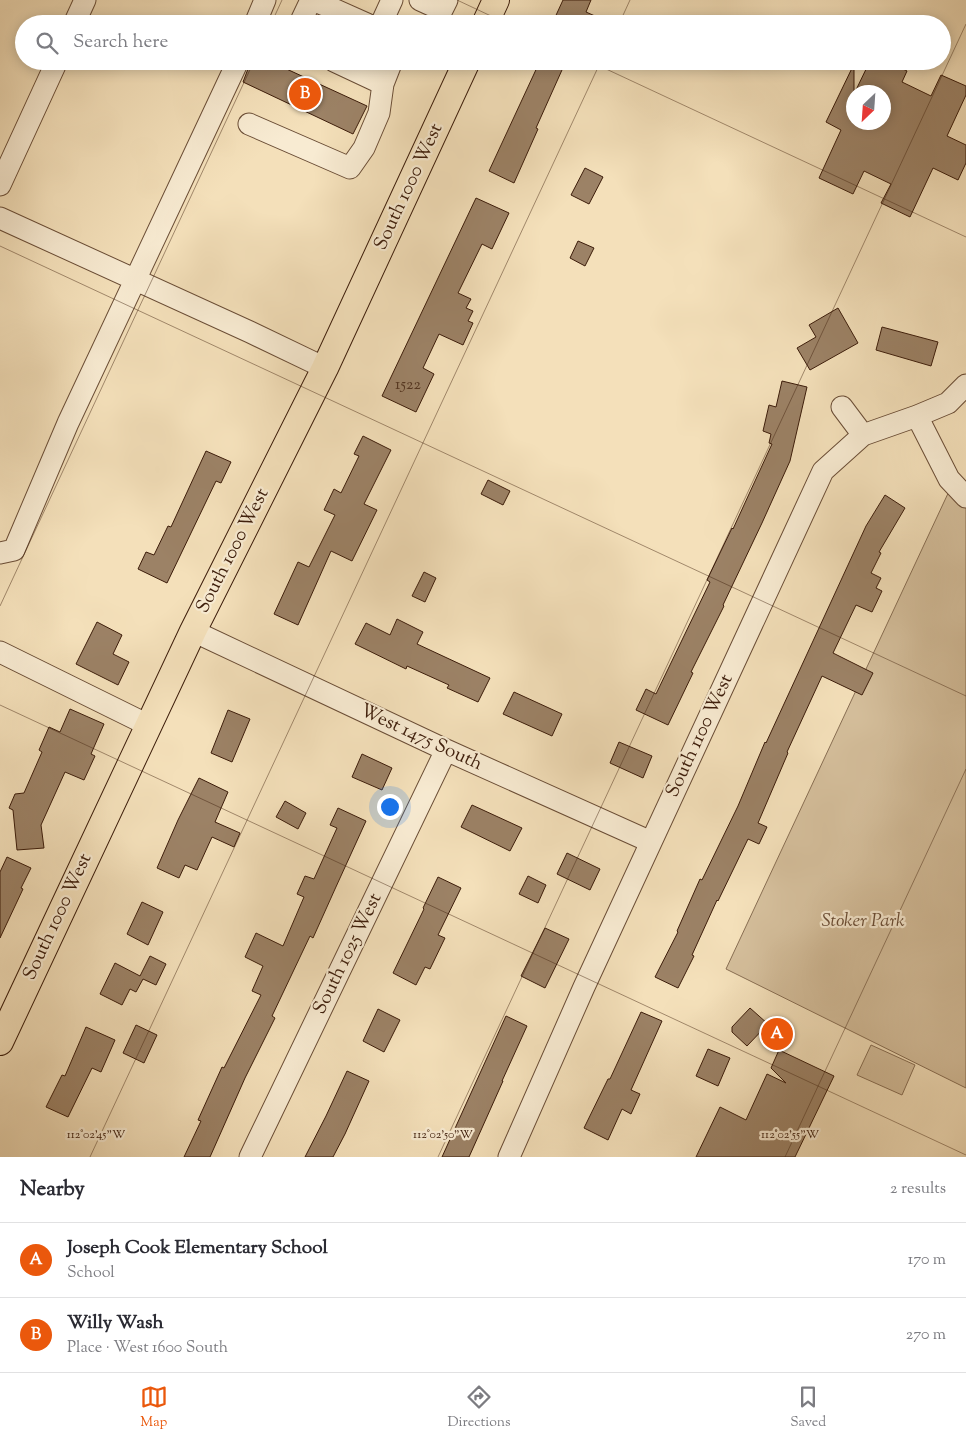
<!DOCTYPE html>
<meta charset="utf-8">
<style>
body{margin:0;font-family:"Sorts Mill Goudy",serif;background:#f2f2f3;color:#2b2b33}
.compass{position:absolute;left:846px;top:85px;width:45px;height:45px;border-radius:50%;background:#fff;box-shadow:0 2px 12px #0003;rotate:205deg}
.you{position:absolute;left:389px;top:806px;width:18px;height:18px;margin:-12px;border:4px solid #fff;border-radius:50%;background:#1a73e8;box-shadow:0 0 0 8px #1a73e833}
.badge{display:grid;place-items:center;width:32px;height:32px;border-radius:50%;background:#ea580c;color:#fff;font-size:16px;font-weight:700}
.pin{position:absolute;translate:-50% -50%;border:2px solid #fff;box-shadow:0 1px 5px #0006}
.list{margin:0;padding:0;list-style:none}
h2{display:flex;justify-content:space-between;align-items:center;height:65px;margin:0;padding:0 20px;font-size:21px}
h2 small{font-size:16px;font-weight:400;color:#7c7c81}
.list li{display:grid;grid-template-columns:32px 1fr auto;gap:15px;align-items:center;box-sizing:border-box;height:75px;padding:0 20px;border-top:1px solid #e1e1e2}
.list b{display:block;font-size:19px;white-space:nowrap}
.list p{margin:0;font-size:16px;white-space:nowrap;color:#7c7c81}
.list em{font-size:16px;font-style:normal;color:#7c7c81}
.icon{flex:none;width:28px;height:28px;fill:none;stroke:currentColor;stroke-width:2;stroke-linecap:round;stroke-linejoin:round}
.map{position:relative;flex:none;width:966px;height:1157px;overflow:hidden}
.search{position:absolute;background:#fff;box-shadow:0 2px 12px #0003;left:15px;right:15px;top:15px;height:55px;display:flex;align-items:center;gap:12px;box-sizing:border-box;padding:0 18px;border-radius:28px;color:#7c7c81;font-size:19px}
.sheet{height:215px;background:#fff}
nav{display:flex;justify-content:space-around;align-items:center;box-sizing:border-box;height:70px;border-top:1px solid #e1e1e2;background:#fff;font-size:14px;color:#7c7c81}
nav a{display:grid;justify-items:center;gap:2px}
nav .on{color:#ea580c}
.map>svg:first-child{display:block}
.green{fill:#d5bf9c;stroke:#886e53}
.building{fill:#9c8266;stroke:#3c1c0a}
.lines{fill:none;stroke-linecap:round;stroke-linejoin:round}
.minor-casing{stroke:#6a4d36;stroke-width:23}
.major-casing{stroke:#3c1c0a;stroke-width:28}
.minor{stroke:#f8ebd2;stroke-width:21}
.major{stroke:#f4e0ba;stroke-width:26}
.ticks{fill:none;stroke:#3c1c0a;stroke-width:1;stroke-opacity:0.45}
.labels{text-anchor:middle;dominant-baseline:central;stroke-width:4.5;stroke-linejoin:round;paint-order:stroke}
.number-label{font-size:16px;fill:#543621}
.street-label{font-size:19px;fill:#3c1c0a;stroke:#f8ebd2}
.park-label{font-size:19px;font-style:italic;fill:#6a4d36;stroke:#f8ebd2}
.ticks-label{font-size:12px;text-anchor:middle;fill:#3c1c0a;stroke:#f8ebd2;stroke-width:4.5;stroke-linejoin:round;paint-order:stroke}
</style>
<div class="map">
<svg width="966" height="1157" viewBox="0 0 966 1157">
<rect width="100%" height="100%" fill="#f4e0ba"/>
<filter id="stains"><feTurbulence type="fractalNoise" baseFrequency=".004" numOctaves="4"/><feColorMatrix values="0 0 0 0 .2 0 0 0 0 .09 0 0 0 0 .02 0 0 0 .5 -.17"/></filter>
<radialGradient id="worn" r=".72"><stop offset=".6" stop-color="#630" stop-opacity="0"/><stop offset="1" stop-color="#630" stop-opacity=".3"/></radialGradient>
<!-- green -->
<path class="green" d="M951 487 966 498V1088L726 969Z
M871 1045 915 1065 902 1095 857 1075Z"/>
<!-- building -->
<path class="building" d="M563 0H591L586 12 613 24H552Z
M251 61H282L280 66 367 106 353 134 243 82Z
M540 61H566L536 128 538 129 514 183 489 171Z
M870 61H887L907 71 902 82 931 96 941 75 966 86V95L947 136 966 145V163L958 180 933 168 910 217 881 203 891 184 864 171 853 194 819 178 841 130 826 122 854 64V122H884V92H855Z
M585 168 603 177 589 204 571 195Z
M476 198 509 213 492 249 482 244 458 293 471 299 466 308 473 311 468 321 473 323 463 345 439 334 423 368 434 374 416 412 382 396Z
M578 241 594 248 585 266 570 258Z
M838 308 858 343 810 370 797 348 816 337 809 325Z
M882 327 938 342 931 366 876 350Z
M782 381 807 387 790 461 762 523 723 605 724 606 691 672 693 673 668 725 636 710 646 689 656 694 710 582 707 580 732 528 733 529 772 444 769 443 771 434 763 431 769 405 776 407Z
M363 436 391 450 364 504 377 510 352 561 331 551 298 625 274 614 298 562 309 567 335 515 324 510 334 489 341 493 359 456 354 454Z
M206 451 231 462 221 483 216 481 167 583 138 569 146 552 154 555 168 526 171 527Z
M488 480 510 491 503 505 481 494Z
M885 495 905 508 879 552 881 553 871 573 881 578 876 588 882 591 872 612 856 605 833 653 873 673 862 695 822 676 787 752 788 753 758 823 767 827 759 844 748 839 718 901 717 900 692 955 694 956 678 988 655 977 678 932 677 931 700 879 702 880 738 806 765 742 766 743 866 526Z
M424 572 436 578 425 602 412 596Z
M397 619 423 632 417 644 490 678 478 702 447 688 449 685 407 666 406 669 355 644 366 623 390 635Z
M97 622 122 635 113 654 129 662 118 685 76 664Z
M514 692 562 714 552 736 503 714Z
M70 709 104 724 91 754 95 756 84 780 65 772 41 825 44 848 17 850 13 810 9 808 15 794 24 793 42 752 39 750 49 727 60 732Z
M228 710 250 719 232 762 211 753Z
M619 742 652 756 643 778 610 763Z
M362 754 392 768 382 790 352 777Z
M199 778 228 792 215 822 240 833 234 847 212 837 197 870 185 865 179 878 157 868 178 820Z
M285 801 306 813 298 829 276 817Z
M472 805 522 828 510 851 461 827Z
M338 808 366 821 335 889 313 938 310 936 272 1016 275 1018 245 1078 210 1157H184L201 1121 198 1120 222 1067 224 1068 261 995 252 991 263 966 245 957 256 933 283 946 304 897 297 894 305 876 314 879 337 828 330 825Z
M567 853 600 869 590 890 557 874Z
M7 857 31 868 21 888 23 889 0 938V872Z
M528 876 546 885 538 903 519 894Z
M438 877 461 888 438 935 445 938 430 969 425 967 416 985 393 973 424 909 423 908Z
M142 902 163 912 148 945 127 934Z
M545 928 569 939 545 988 521 976Z
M150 956 166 964 156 985 143 979 136 992 130 989 122 1005 100 994 115 963 140 976Z
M750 1008 768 1024 747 1046 732 1032V1027Z
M378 1009 400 1020 384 1052 363 1041Z
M641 1012 662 1021 631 1090 640 1094 631 1114 622 1109 608 1140 584 1128 608 1079H610Z
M506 1016 527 1026 502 1081H503L469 1157H442Z
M136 1025 157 1035 144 1063 123 1053Z
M86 1027 115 1040 101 1072 92 1068 68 1117 46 1107 62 1075 65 1076Z
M708 1049 730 1058 718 1086 696 1076Z
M779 1050 834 1076 795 1157H696L720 1107 746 1120 767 1074 786 1083 771 1068Z
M347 1071 369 1081 345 1134 333 1157H305L326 1116Z"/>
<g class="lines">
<defs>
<path id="minor" d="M313 0 367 24
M420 0 442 10 447 0
M74 24 85 0
M255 24 265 0
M302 24V19L311 0
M381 24 392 0
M383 84 392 61
M249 124 350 168 364 148 379 113 383 84 334 61
M0 185 57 61
M0 218 250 332 325 368
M842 407 863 435
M917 416 949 479 966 497
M0 553 14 550 68 423 238 61
M193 631 446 750 651 842
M0 652 148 725
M250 1157 446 750
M509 1157 584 987 823 471 863 435 917 416 948 403 966 385"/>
<path id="major" d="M485 24 496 0
M0 1042 193 631 325 368 467 61"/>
</defs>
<!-- minor casing -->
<use href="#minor" class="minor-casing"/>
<!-- major casing -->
<use href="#major" class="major-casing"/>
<!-- minor -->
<use href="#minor" class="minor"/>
<!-- major -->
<use href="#major" class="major"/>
</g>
<!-- ticks -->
<path class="ticks" d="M457 0 508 24M271 24 282 0M619 24 630 0M589 61 966 237M0 246 966 696M0 606 254 61M0 705 966 1155M90 1157 601 61M438 1157 966 24M785 1157 966 769"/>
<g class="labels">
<!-- number labels -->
<g class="number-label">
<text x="408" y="385">1522</text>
</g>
<!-- street labels -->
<g class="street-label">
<text transform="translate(409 187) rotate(-65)">South 1000 West</text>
<text transform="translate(233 551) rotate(-63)">South 1000 West</text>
<text transform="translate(700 736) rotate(-65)">South 1100 West</text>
<text transform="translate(421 738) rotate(25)">West 1475 South</text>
<text transform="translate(58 917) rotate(-65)">South 1000 West</text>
<text transform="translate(348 954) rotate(-64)">South 1025 West</text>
</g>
<!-- park labels -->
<g class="park-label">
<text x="863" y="921">Stoker Park</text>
</g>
</g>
<g class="ticks-label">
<text x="96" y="1138">112°02'45"W</text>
<text x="443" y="1138">112°02'50"W</text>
<text x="790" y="1138">112°02'55"W</text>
</g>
<rect width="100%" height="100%" filter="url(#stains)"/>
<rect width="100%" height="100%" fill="url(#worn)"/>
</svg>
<svg class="compass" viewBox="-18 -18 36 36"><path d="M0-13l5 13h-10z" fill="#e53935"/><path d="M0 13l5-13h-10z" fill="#7c7c81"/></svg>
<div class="you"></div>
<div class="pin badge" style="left:777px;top:1034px">A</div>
<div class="pin badge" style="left:305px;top:94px">B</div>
<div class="search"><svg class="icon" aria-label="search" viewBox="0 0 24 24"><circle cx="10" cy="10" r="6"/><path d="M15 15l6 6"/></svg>Search here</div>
</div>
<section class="sheet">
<h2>Nearby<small>2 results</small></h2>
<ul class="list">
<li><span class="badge">A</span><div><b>Joseph Cook Elementary School</b><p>School</p></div><em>170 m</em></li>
<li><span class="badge">B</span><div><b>Willy Wash</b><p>Place · West 1600 South</p></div><em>270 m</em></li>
</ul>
</section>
<nav>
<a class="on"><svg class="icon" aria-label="map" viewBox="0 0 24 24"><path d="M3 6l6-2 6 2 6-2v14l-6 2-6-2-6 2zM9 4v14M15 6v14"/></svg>Map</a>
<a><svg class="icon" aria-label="directions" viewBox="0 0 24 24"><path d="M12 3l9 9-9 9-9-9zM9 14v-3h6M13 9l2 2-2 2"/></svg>Directions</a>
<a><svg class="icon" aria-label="saved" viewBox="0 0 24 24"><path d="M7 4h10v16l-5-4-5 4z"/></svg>Saved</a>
</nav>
